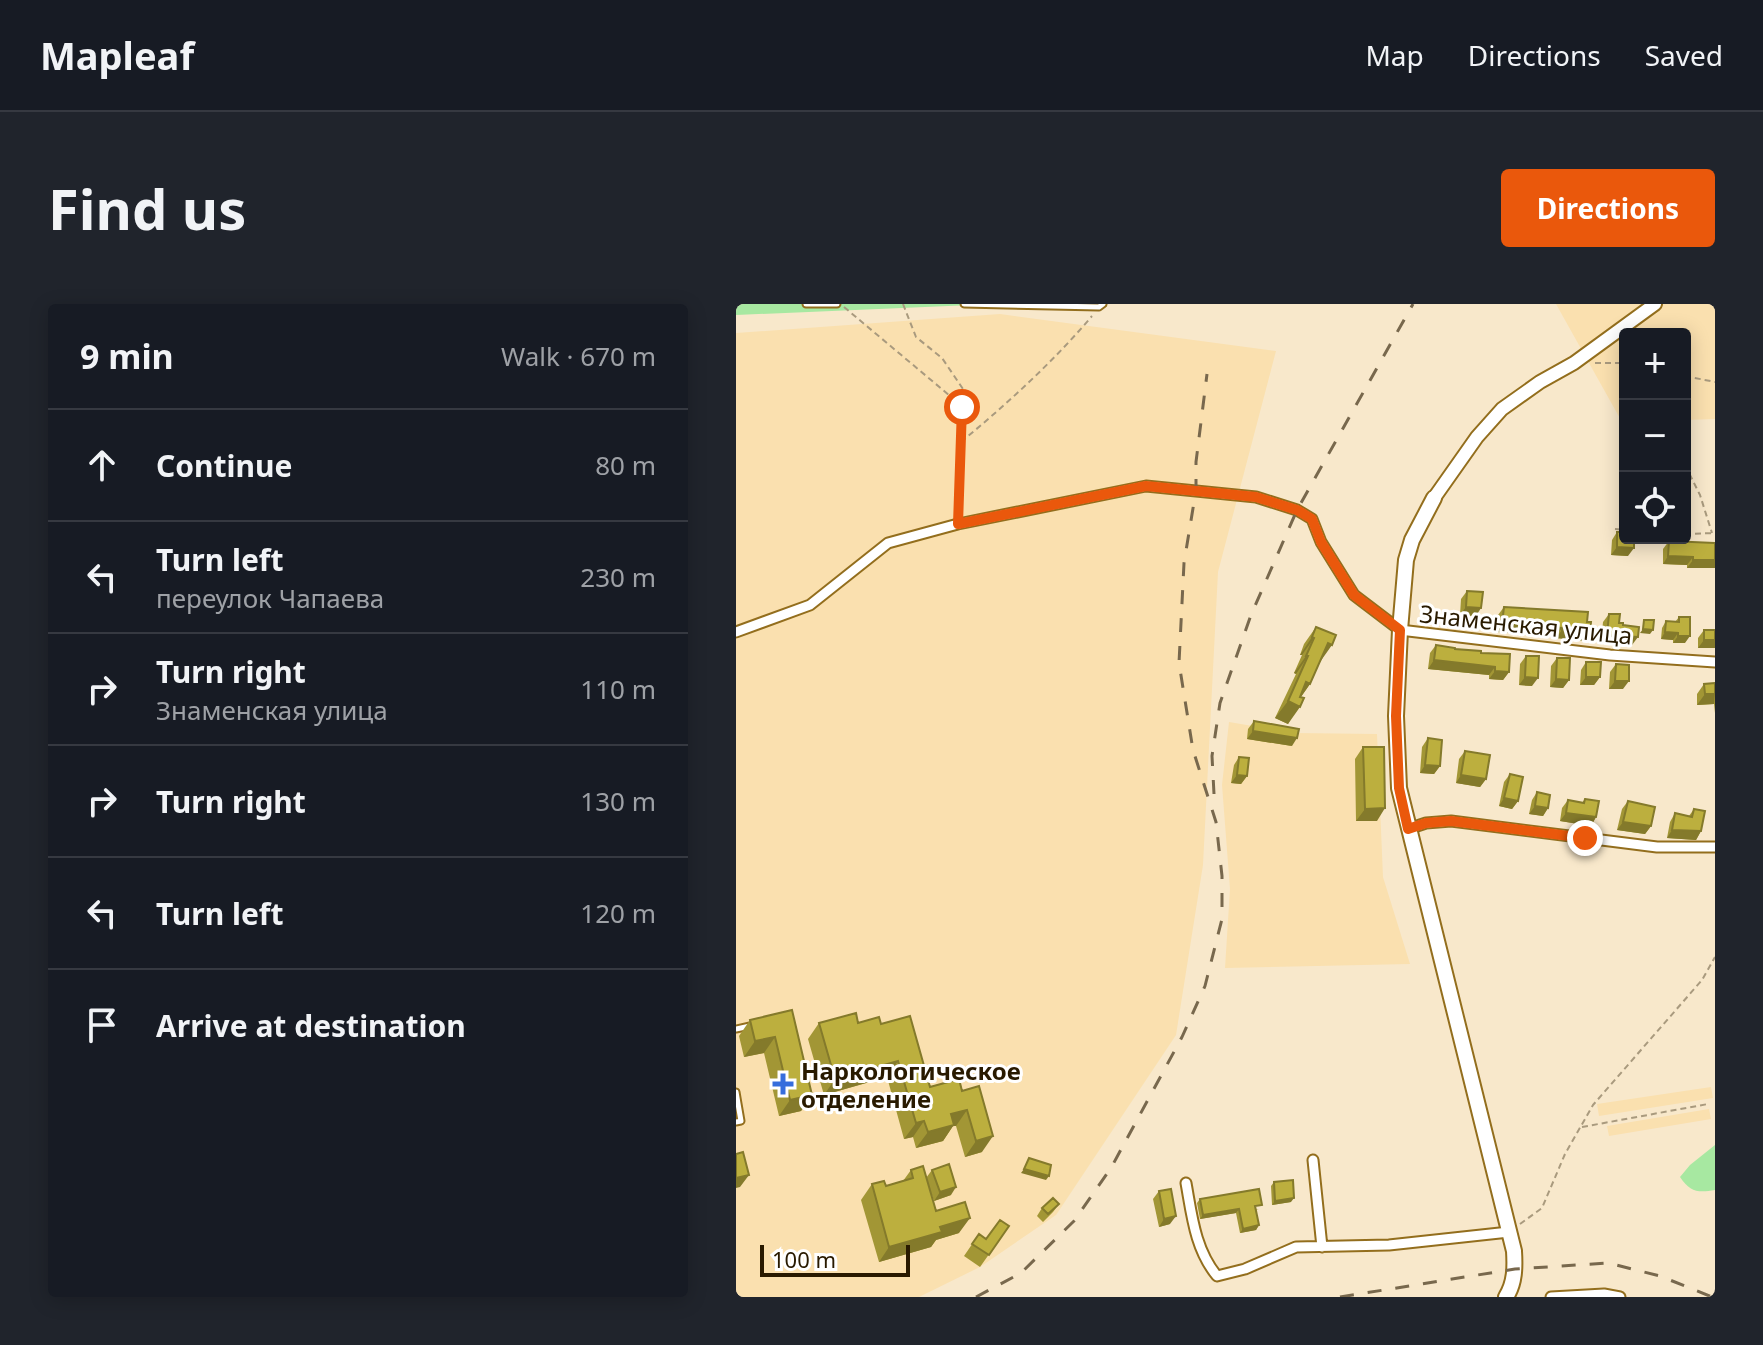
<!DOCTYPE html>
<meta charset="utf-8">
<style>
body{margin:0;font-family:"Noto Sans",sans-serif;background:#20242c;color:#f1f3f6}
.controls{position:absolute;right:24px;top:24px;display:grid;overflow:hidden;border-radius:8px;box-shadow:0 4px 20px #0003}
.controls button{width:72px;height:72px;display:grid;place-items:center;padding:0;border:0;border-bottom:2px solid #363941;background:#171b24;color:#f1f3f6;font:40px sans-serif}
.scale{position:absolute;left:24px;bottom:20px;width:150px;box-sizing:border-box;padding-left:8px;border:4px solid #291a00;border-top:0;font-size:22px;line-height:28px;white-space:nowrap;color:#291a00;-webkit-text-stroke:6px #fff;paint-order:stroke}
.stop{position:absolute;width:24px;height:24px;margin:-18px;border:6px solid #ea580c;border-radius:50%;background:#fff}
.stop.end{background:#ea580c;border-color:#fff;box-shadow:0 2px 8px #0008}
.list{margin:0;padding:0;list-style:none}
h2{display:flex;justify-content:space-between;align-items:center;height:104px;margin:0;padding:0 32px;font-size:34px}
h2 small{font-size:26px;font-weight:400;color:#9ea1a6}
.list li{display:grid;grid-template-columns:52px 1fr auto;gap:24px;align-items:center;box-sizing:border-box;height:112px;padding:0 32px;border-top:2px solid #363941}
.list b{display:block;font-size:30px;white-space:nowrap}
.list p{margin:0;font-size:26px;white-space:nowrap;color:#9ea1a6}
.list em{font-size:26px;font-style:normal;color:#9ea1a6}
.icon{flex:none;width:44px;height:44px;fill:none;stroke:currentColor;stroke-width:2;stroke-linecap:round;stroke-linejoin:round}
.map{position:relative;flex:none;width:979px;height:993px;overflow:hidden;border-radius:8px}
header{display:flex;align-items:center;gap:48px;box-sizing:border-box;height:112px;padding:0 40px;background:#171b24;border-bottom:2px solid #363941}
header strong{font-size:38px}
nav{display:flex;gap:44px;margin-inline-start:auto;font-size:28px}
.intro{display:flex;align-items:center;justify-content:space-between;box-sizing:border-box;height:192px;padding:0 48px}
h1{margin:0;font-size:56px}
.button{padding:20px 36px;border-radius:8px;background:#ea580c;color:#fff;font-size:28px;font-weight:700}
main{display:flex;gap:48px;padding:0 48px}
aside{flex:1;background:#171b24;border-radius:8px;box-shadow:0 4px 20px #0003}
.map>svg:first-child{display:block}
.built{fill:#fae0af}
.green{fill:#a7e8a1}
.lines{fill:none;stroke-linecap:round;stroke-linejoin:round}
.service-casing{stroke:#936e1d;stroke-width:9}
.minor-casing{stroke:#936e1d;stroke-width:13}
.tertiary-casing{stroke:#936e1d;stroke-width:16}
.secondary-casing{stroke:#936e1d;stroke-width:18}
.path{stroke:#a99a7e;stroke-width:2;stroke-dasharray:6 4;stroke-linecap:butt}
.service{stroke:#fff;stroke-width:5}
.minor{stroke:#fff;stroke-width:9}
.tertiary{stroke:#fff;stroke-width:12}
.secondary{stroke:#fff;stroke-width:14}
.rail{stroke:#78684d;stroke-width:3;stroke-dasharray:14 14;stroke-linecap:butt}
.wall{fill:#a29635}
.shaded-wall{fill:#847a2b}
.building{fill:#bcaf3e;stroke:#847a2b;stroke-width:2}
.route{stroke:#ea580c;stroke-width:10}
.poi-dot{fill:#366ddc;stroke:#fff;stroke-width:3}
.labels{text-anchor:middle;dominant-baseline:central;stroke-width:6;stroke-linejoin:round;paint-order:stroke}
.street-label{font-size:24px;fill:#291a00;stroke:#fff}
.poi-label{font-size:24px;font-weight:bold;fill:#291a00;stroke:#fff;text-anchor:start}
</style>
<header>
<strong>Mapleaf</strong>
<nav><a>Map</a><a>Directions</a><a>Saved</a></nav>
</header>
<div class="intro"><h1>Find us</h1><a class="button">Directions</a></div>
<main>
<aside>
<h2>9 min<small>Walk · 670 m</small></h2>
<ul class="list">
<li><svg class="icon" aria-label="ahead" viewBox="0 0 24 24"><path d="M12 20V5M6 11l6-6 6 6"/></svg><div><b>Continue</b></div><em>80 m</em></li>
<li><svg class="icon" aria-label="left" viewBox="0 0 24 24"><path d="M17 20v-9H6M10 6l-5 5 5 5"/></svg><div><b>Turn left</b><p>переулок Чапаева</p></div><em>230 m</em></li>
<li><svg class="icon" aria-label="right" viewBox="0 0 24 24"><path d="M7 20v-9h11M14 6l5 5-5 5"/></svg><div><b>Turn right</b><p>Знаменская улица</p></div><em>110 m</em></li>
<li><svg class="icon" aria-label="right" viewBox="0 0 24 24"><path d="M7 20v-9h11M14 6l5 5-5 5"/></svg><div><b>Turn right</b></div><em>130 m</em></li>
<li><svg class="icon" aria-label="left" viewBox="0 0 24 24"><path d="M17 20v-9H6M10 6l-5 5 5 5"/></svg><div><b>Turn left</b></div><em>120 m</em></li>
<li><svg class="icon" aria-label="arrive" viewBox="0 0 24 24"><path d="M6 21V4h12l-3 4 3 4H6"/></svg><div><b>Arrive at destination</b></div></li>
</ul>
</aside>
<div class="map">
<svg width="979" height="993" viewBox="0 0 979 993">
<rect width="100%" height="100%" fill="#f8e8cb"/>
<!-- built -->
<path class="built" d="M820 0H979V115L949 116V30H889V118H886Z
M264 10 540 47 482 268 467 561 440 731 320 911 244 963 183 993H0V29Z
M493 418 559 429 641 430 647 573 674 660 489 664 494 585 486 481Z
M975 783 977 794 863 812 861 800Z
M973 805 975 815 873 832 871 822Z"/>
<!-- green -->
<path class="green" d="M0 0H259L0 11Z
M979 841V886C962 889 954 888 944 873L954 861Z"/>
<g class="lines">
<defs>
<path id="service" d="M70 0H101
M228 0 363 3 367 0
M0 725 14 722
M0 788 5 817 0 818"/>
<path id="minor" d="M0 328 74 301 152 239 222 220 410 182 520 193 561 206 576 215 585 238 618 291 664 326 874 351 979 358
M672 525 690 519 715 517 921 543H979
M577 856 586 943
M450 879C456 912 459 945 481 972L509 965 560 943 653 941 773 928
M815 993 868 990 884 993"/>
<path id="tertiary" d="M698 194 741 133 766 105 804 78 838 59 919 0"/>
<path id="secondary" d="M698 194 676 236 670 256 664 326 660 412 663 484 778 947C779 963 779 979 770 993"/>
</defs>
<!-- service casing -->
<use href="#service" class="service-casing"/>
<!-- minor casing -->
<use href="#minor" class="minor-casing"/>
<!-- tertiary casing -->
<use href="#tertiary" class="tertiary-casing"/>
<!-- secondary casing -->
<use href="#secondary" class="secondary-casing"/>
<!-- path -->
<path class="path" d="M167 0 180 33 206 54 227 85 222 211
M108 3 226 102
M859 59H889
M949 72 979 78
M225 138C272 99 317 58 356 12
M949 161 964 191 976 229
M879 225 889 226
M949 230 979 229
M846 823 972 800
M784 920 806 904 829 850 857 801 966 676 979 653"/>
<!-- service -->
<use href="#service" class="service"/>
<!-- minor -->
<use href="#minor" class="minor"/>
<!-- tertiary -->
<use href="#tertiary" class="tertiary"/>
<!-- secondary -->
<use href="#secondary" class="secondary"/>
<!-- rail -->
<path class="rail" d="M478 490 476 452 484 399 515 311 561 206 677 0
M240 993 285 969 338 917 375 864 446 733 469 682 486 615V572L480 518 457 446 443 359 448 259 460 186V158L471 70
M604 993 779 965 872 959 924 972 976 993"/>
</g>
<!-- wall -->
<path class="wall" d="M881 228 892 252 875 251 876 236Z
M933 237 979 239V264H951V261L927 260V245Z
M731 287 740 312 724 311 725 295Z
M768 303 852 308 849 337 820 334V332L761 328 762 311Z
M873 310 883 319 896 341 865 339 867 318Z
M943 313 949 339H937V336L925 335 926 324 930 317 939 318Z
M580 323 584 358 574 380 565 393 552 420 539 414 560 370 558 369 566 351H564L568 340Z
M968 326 979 344H962V334Z
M700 341 745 349 773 368 767 376 753 375V371L692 365 694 349Z
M790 352 796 382 783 381 784 360Z
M821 354 833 376 827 384 814 383 815 362Z
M850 358 864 373 858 381H844L845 366Z
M880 360 887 385H873L874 368Z
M979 379V409L978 400 961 401V390L968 380Z
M518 417 556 442 511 435 512 425Z
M692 434 704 462 698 470 684 469 686 443Z
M627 443 641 517H620L619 455Z
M729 447 750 475 744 483 720 479 723 455Z
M503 453 511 472 505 480 495 479 498 461Z
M774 470 782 497 776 505 763 502 768 478Z
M801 488 812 504 807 512 793 510 796 496Z
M849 495 860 513 855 522 824 517 826 504 832 496 846 499Z
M892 497 915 522 909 530 881 526 886 505Z
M958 505 965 527 960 536 931 534 934 518 939 509 953 512Z
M56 706 76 791 65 807 43 812 28 749 8 753 3 732 14 716Z
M83 719H122L145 720 194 783 223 775 246 848 229 853 220 822H217L207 837 180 844 177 833 168 835 151 773 88 791 72 735Z
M175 866 200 907 223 929 200 936 195 943 143 958 125 896 136 880 150 882 167 877Z
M196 866 215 891 198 897 190 874Z
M538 878 555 898 536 901 535 882Z
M423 887 434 920 423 923 417 895Z
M464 895 523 906H520L523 921 520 926 504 929 500 909 464 915 461 899Z
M323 900 317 908 307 918 301 912 306 904Z
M273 922 244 963 228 952 243 930 250 935Z"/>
<!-- shaded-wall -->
<path class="shaded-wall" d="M881 243 898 244 892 252 875 251Z
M932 252 957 253 951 261 927 260Z
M957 256H979V264H951Z
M730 303 745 304 740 312 724 311Z
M766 320 826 324 820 332 761 328Z
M907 325 917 326 914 330 904 329Z
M826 326 854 329 849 337 820 334Z
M929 328 942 329 937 336 925 335Z
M871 331 902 333 896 341 865 339Z
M942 332H954L949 339H937Z
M576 333 578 334 566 351H564Z
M968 336H979V344H962Z
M592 339 596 341 584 358 580 356Z
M570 352H572L560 370 558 369Z
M698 356 759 363 753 371 692 365Z
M759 367 773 368 767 376 753 375Z
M789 373 802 374 796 382 783 381Z
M850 373H864L858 381H844Z
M820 375 833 376 827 384 814 383Z
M879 377H893L887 385H873Z
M570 378 574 380 562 397Z
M969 390H979L978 400 961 401Z
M552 397 564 403 552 420 539 414Z
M517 427 561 434 556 442 511 435Z
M689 461 704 462 698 470 684 469Z
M501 471 511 472 505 480 495 479Z
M725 471 750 475 744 483 720 479Z
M768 494 782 497 776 505 763 502Z
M799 502 812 504 807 512 793 510Z
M649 504 641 517H620L629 505Z
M830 509 860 513 855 522 824 517Z
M887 518 915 522 909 530 881 526Z
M936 526 965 527 960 536 931 534Z
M39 733 28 749 8 753 19 737Z
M162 757 151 773 88 791 99 775Z
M76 791 65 807 43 812 54 796Z
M231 806 220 822H217L207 837 180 844 192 828 215 810Z
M188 817 177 833 168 835 180 819Z
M257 832 246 848 229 853 240 837Z
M288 865 313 872 310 876 285 869Z
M13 871 4 883 0 884V874Z
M220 883 215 891 198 897 204 888Z
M558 894 555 898 536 901 539 897Z
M503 905 500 909 464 915 467 911Z
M440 912 434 920 423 923 428 915Z
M234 914 223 929 200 936 195 943 143 958 153 943 204 923Z
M523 921 520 926 504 929 507 925Z"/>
<!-- building -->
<path class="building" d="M881 228H889V234H898V244L881 243Z
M933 237 979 239V256H957V253L932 252Z
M731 287 747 288 745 304 730 303Z
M768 303 852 308 851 318H855L854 329 826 326V324L766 320Z
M873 310H884L883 319H887V321L903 323 902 333 871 331Z
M943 313H954V332H942V329L929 328 930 317 943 318Z
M908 316H918L917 326 907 325Z
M580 323 600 331 596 341 592 339 574 380 570 378 564 393 568 394 564 403 552 397 572 352H570L578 334 576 333Z
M968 326H979V336H968Z
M700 341 719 344V345L745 347V349L774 350 773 368 759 367V363L698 356Z
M790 352H803L802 374 789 373Z
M821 354H834L833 376 820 375Z
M850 358H865L864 373H850Z
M880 360 893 361V377H879Z
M979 379V390H969L968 380Z
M518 417 563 425 561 434 517 427Z
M692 434 706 436 704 462 689 461Z
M627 443H648L649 504 629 505Z
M729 447 754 451 750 475 725 471Z
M503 453 513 454 511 472 501 471Z
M774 470 787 473 782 497 768 494Z
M801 488 814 491 812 504 799 502Z
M849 495 863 497 860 513 830 509 832 496 848 499Z
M892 497 919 503 915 522 887 518Z
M958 505 969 507 965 527 936 526 939 509 956 513Z
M56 706 76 791 54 796 39 733 19 737 14 716Z
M120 709 122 719 143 713 145 720 174 712 194 783 223 775 226 787 243 782 257 832 240 837 231 806 215 810 218 821 192 828 188 817 180 819 162 757 99 775 83 719Z
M7 848 13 871 0 874V850Z
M293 854 315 861 313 872 288 865Z
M213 860 220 883 204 888 196 866Z
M187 862 200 907 229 898 234 914 204 923 206 928 153 943 136 880 148 877 150 882 177 874 175 866Z
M557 876 558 894 539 897 538 878Z
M435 885 440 912 428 915 423 887Z
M523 885 526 901 519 902 523 921 507 925 503 905 467 911 464 895Z
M317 894 323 900 312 910 306 904Z
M264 916 273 922 253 951 236 940 243 930 250 935Z"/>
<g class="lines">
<!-- route -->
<path class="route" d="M226 103 222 220 410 182 520 193 561 206 576 215 585 238 618 291 664 326 660 412 663 484 672 525 690 519 715 517 849 534"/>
</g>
<!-- markers -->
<path class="poi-dot" d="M43 768h8v8h8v8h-8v8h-8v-8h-8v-8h8z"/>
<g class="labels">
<!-- street labels -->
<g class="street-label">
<text transform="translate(790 320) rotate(6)">Знаменская улица</text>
</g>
<!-- poi labels -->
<g class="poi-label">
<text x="65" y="766">Наркологическое<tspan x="65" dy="28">отделение</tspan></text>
</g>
</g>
</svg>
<div class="controls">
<button>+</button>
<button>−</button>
<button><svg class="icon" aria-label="locate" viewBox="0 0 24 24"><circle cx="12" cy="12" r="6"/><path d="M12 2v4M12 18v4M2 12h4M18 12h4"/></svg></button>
</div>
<div class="scale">100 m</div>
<div class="stop" style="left:226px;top:103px"></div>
<div class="stop end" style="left:849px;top:534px"></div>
</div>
</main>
